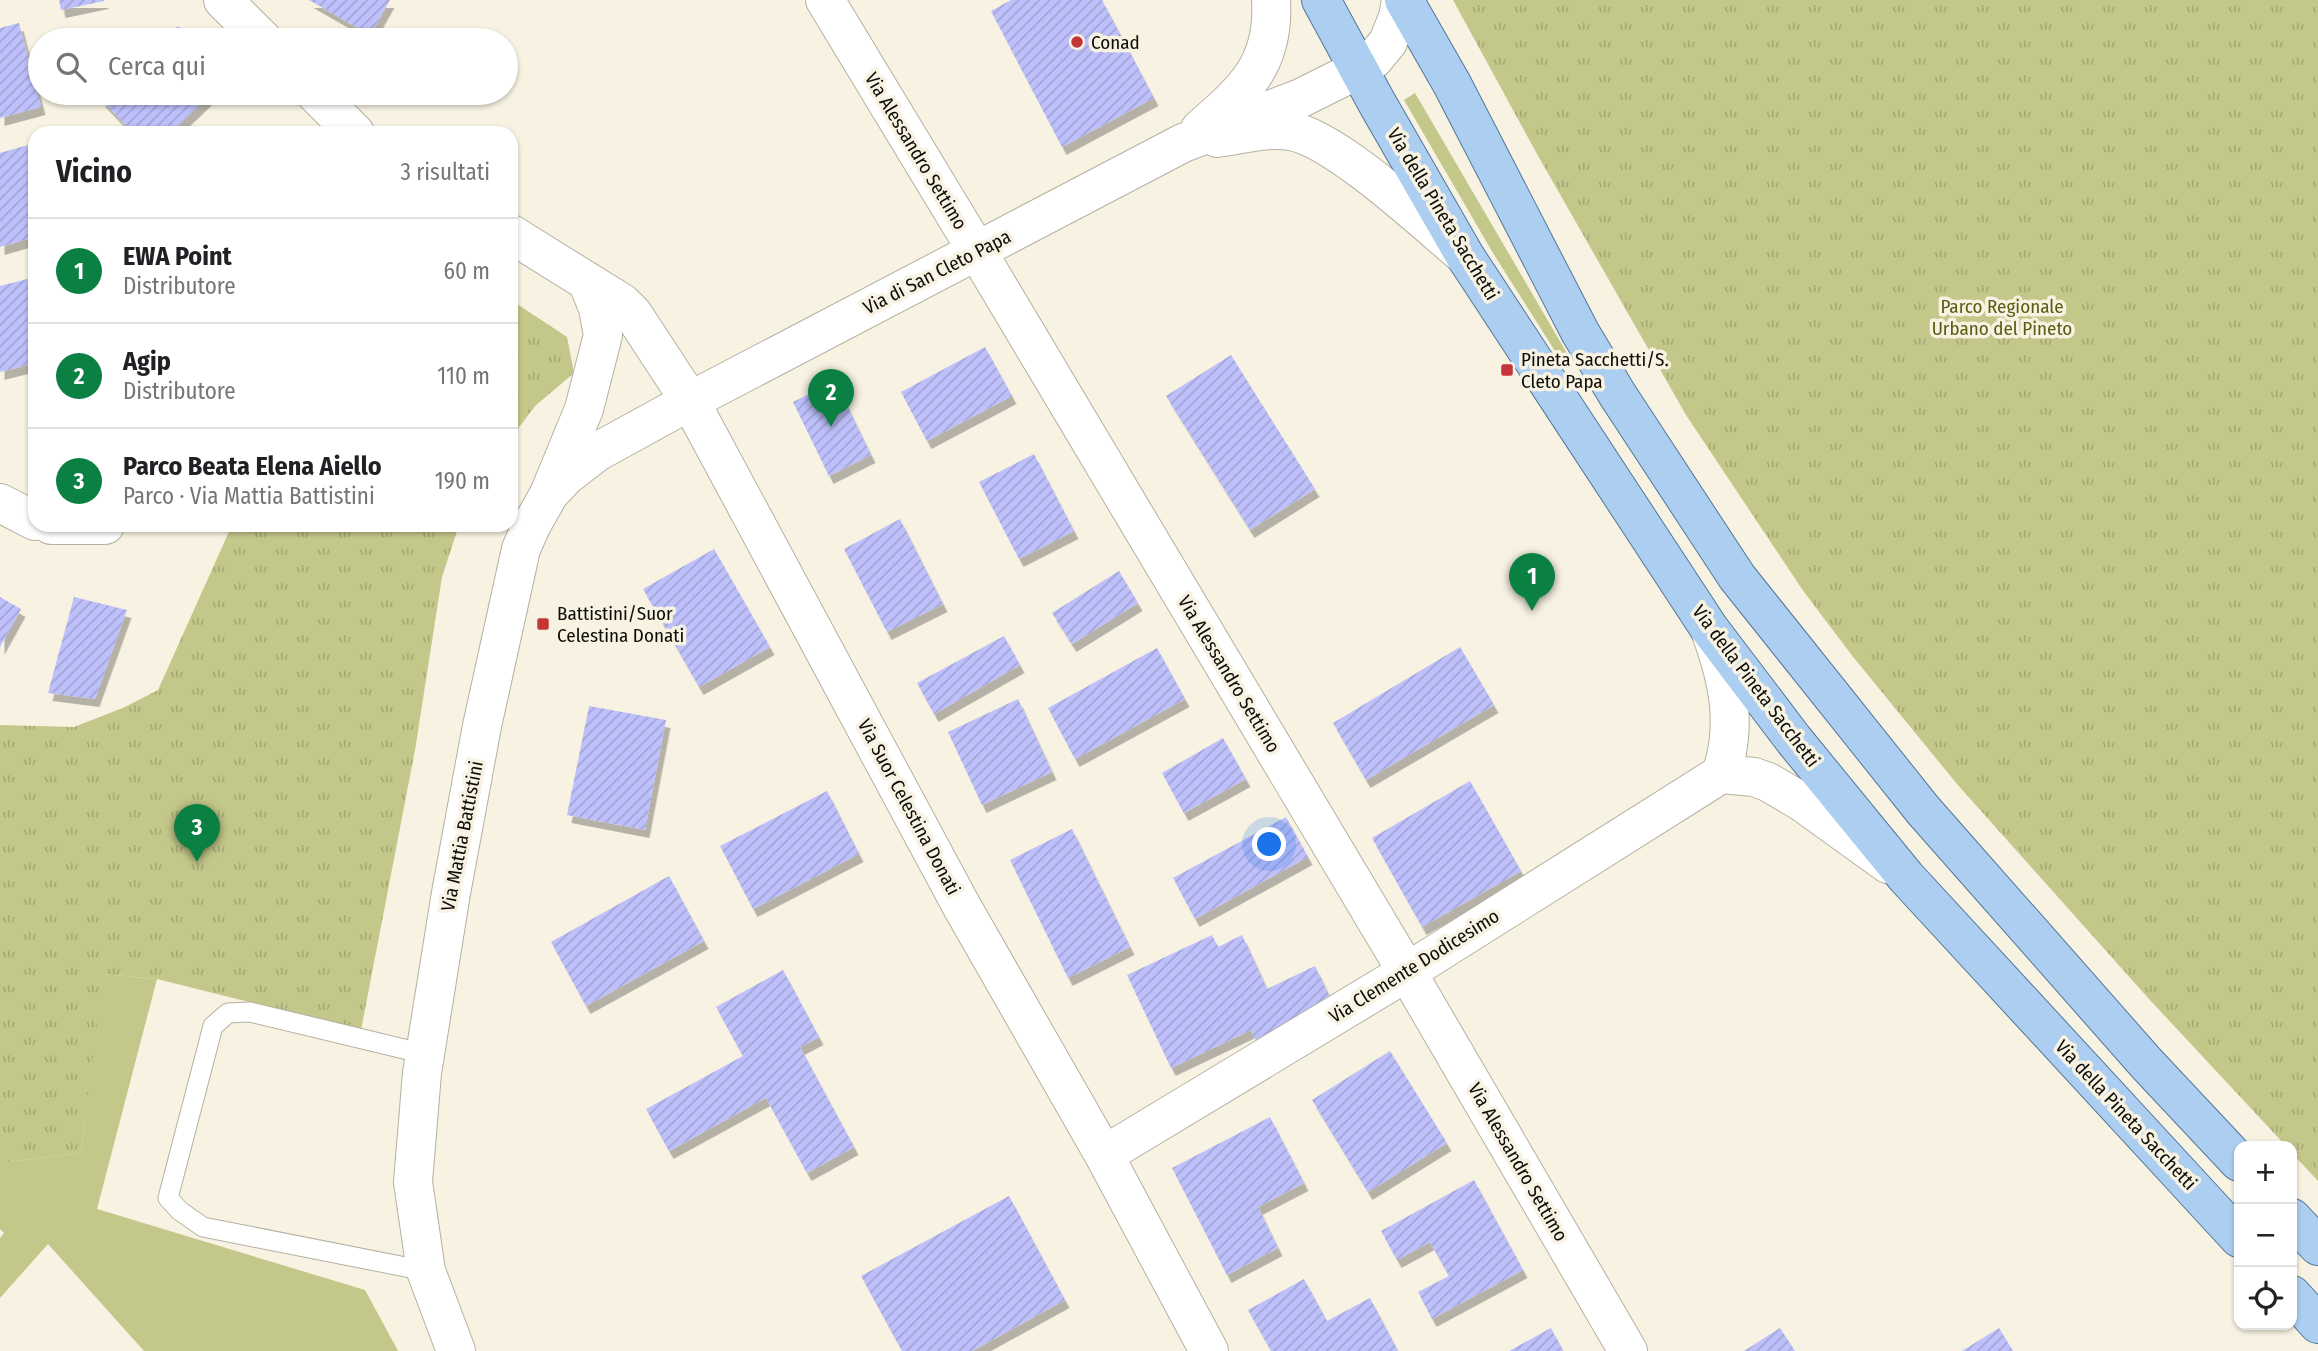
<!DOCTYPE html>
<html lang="it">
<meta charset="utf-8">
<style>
body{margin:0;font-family:"Fira Sans Condensed",sans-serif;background:#f6f6f6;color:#202124}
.controls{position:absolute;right:21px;bottom:21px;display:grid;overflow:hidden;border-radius:14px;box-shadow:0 2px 5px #0004}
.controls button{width:63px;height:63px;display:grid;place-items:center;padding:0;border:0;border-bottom:2px solid #e0e0e0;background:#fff;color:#202124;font:35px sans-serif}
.you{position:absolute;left:1270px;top:845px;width:24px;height:24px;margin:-18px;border:5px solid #fff;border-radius:50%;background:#1a73e8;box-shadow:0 0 0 10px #1a73e833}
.badge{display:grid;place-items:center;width:46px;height:46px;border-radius:50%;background:#0b8043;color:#fff;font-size:23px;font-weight:700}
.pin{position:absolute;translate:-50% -58px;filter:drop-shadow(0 2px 4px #0008)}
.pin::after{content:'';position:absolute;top:37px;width:24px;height:21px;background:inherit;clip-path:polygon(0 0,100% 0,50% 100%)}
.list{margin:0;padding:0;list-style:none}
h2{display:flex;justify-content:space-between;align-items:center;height:91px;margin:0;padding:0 28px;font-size:30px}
h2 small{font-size:23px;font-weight:400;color:#757577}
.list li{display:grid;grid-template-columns:46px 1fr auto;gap:21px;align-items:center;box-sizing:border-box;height:105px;padding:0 28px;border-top:2px solid #e0e0e0}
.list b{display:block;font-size:26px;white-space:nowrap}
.list p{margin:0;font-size:23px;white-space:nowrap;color:#757577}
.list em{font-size:23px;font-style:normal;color:#757577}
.icon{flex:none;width:38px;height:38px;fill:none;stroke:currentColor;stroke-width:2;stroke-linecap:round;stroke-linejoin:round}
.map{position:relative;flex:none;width:2318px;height:1351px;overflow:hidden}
.search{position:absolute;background:#fff;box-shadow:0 2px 5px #0004;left:28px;top:28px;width:490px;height:77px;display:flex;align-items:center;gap:18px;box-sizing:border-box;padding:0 24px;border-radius:38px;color:#757577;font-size:26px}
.panel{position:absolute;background:#fff;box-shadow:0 2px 5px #0004;left:28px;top:126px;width:490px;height:406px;border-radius:21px}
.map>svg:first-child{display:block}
.grass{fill:#c3c789}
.park{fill:url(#park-tufts)}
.building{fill:url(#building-hatch);filter:url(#shadow)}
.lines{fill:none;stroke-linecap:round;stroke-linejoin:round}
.service-casing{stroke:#b5b1a1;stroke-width:21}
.minor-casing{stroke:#b5b1a1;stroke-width:40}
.tertiary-casing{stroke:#b5b1a1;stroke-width:40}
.secondary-casing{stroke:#b5b1a1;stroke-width:40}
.primary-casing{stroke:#517699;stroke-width:40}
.service{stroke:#fff;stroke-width:19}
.minor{stroke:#fff;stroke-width:38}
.tertiary{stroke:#fff;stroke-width:38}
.secondary{stroke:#fff;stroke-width:38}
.primary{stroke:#accff1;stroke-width:38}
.poi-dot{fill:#c4353a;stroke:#f7f2e2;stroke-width:2.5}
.labels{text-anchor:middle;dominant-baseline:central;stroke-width:7;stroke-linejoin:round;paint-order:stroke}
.poi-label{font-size:19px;fill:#0e0c07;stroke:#f7f2e2;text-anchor:start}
.street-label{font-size:19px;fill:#0e0c07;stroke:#f7f2e2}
.park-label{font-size:19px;fill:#5b5c14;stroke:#f7f2e2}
</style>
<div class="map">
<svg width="2318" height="1351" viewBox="0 0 2318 1351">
<defs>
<pattern id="park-tufts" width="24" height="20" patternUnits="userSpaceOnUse" patternTransform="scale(1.75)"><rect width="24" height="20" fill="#c3c789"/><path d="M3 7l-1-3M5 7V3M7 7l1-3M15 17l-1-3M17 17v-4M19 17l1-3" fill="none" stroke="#a6aa75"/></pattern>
<pattern id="building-hatch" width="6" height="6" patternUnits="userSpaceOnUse" patternTransform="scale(1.75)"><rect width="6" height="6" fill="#bec0fb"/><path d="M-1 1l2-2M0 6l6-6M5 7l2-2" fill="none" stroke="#a2a4d6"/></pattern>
<filter id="shadow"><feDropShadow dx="4.5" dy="8" stdDeviation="0" flood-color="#0004"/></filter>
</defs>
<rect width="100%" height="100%" fill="#f7f2e2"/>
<!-- grass -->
<path class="grass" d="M1415 93 1568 355 1560 359 1493 253 1404 100Z
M102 974 157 979 97 1209 365 1290 398 1351H144L48 1244 0 1298V1238L4 1233 0 1229V1163L81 1153Z"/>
<!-- park -->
<path class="park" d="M1453 0H2318V1181L2292 1153V1146H2286L2149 999 1957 784 1854 658 1804 592 1686 415 1537 154Z
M511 300 567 337 574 373 535 406 511 438Z
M232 525H459L442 577 415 750 361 1030 157 979 103 974 81 1153 0 1163V725L74 727 125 707 158 690Z"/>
<!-- building -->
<path class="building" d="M59 0H104V1L61 10Z
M309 0H390L370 35Z
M1011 0H1102L1154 98 1062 147 991 11Z
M19 23 41 107 0 118V28Z
M178 26 191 40H163Z
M108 93H212L170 133H133L101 99Z
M35 143V237L0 247V153Z
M35 277V363L0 372V286Z
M985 347 1012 396 927 441 901 392Z
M1231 355 1315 489 1250 530 1166 396Z
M835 381 871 455 829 476 793 402Z
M35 401V467H33L28 402Z
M1034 454 1074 531 1019 559 979 482Z
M900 519 943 604 887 632 844 549Z
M714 549 770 647 699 687 643 589Z
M1119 571 1138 603 1072 644 1052 613Z
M0 597 21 609 0 647Z
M74 597 127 610 95 699 48 693Z
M1004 636 1020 665 934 714 917 683Z
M1460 647 1494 705 1366 780 1333 723Z
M1157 648 1185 699 1075 759 1048 708Z
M1018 699 1052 772 982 805 948 732Z
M589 706 666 720 645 830 567 815Z
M1223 738 1246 779 1184 813 1162 773Z
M1470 781 1521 871 1422 927 1372 838Z
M827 791 859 854 753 909 720 846Z
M1286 817 1308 857 1195 919 1173 878Z
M1072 829 1130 947 1068 978 1010 860Z
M669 876 704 941 586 1006 551 942Z
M1212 935 1218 947 1242 935 1267 989 1315 966 1333 1004 1256 1041 1251 1030 1171 1068 1127 975Z
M783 970 819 1037 800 1047 854 1147 807 1173 766 1098 669 1151 646 1109 743 1056 716 1007Z
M1390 1051 1447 1143 1368 1192 1312 1100Z
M1270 1117 1304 1183 1258 1207 1278 1248 1227 1275 1172 1168Z
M1474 1180 1523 1270 1432 1319 1418 1292 1449 1276 1430 1242 1397 1260 1381 1231Z
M1009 1196 1065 1300 972 1351H902L861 1276Z
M1304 1279 1327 1321 1370 1298 1398 1351H1271L1248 1310Z
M1551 1328 1563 1351H1509Z
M1780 1328 1795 1351H1744Z
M1999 1328 2013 1351H1962Z"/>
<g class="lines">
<defs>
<path id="service" d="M425 1054 250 1012 228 1013 213 1026 168 1198 180 1211 203 1227 426 1271"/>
<path id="minor" d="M1217 138C1240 135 1268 127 1291 131 1336 139 1426 223 1464 255
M977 251 1407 972 1628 1351
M690 401 961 905 1104 1155 1209 1351
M0 503 35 521
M51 525H105
M1711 633C1728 680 1738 725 1721 774
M1104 1155 1407 972 1721 774 1754 777 1768 782 1802 802 1888 864"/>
<path id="tertiary" d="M223 0 263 40
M825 0 977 251
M315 93 355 133
M511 234 622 303 633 314 690 401
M549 494 584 409 603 335 598 308 587 281"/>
<path id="secondary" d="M1200 129C1245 90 1275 64 1271 0
M456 1351 426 1271 413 1182 422 1073 451 893 482 726 521 549 531 526 549 494 566 476 597 452 690 401 1183 143 1301 98 1359 69 1374 59 1388 42 1398 17 1401 0"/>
<path id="primary" d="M1321 0 1377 103 1465 256 1709 628 1794 740 1906 877 2239 1238
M1404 0 1452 84 1580 332 1617 394 1737 577 1923 810 2147 1064 2239 1162
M2292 1218 2318 1246
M2292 1295 2318 1324"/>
</defs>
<!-- service casing -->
<use href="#service" class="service-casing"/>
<!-- minor casing -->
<use href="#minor" class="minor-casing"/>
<!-- tertiary casing -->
<use href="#tertiary" class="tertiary-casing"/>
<!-- secondary casing -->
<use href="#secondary" class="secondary-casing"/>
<!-- primary casing -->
<use href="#primary" class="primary-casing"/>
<!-- service -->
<use href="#service" class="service"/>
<!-- minor -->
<use href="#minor" class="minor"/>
<!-- tertiary -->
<use href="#tertiary" class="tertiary"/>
<!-- secondary -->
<use href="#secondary" class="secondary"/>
<!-- primary -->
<use href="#primary" class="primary"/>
</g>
<!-- markers -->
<g class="poi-dot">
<circle cx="1077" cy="42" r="7"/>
<rect x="1500" y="363" width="14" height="14" rx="3.5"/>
<rect x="536" y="617" width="14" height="14" rx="3.5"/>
</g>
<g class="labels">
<!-- poi labels -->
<g class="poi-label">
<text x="1091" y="42">Conad</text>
<text x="1521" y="359">Pineta Sacchetti/S.<tspan x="1521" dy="22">Cleto Papa</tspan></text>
<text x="557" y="613">Battistini/Suor<tspan x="557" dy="22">Celestina Donati</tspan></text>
</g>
<!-- street labels -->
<g class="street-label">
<text transform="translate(916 151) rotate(59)">Via Alessandro Settimo</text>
<text transform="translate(1443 214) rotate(59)">Via della Pineta Sacchetti</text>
<text transform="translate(937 272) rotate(-27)">Via di San Cleto Papa</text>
<text transform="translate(1229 674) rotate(59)">Via Alessandro Settimo</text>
<text transform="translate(1756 686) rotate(53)">Via della Pineta Sacchetti</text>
<text transform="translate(909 807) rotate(62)">Via Suor Celestina Donati</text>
<text transform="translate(462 836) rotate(-79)">Via Mattia Battistini</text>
<text transform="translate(1414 966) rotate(-32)">Via Clemente Dodicesimo</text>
<text transform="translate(2126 1115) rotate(47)">Via della Pineta Sacchetti</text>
<text transform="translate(1518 1162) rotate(60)">Via Alessandro Settimo</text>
</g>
<!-- park labels -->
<g class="park-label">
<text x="2002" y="306">Parco Regionale<tspan x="2002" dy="22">Urbano del Pineto</tspan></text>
</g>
</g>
</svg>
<div class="controls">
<button>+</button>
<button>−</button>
<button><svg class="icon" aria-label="locate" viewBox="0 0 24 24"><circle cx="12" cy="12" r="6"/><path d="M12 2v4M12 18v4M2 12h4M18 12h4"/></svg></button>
</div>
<div class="you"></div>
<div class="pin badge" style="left:1532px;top:611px">1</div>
<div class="pin badge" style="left:831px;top:427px">2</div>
<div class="pin badge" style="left:197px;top:862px">3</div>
<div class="search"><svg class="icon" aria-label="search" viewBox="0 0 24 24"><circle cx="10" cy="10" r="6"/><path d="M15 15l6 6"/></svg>Cerca qui</div>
<section class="panel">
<h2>Vicino<small>3 risultati</small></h2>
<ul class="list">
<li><span class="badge">1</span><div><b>EWA Point</b><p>Distributore</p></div><em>60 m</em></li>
<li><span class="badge">2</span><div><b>Agip</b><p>Distributore</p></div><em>110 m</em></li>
<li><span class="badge">3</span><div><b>Parco Beata Elena Aiello</b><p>Parco · Via Mattia Battistini</p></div><em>190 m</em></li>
</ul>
</section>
</div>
